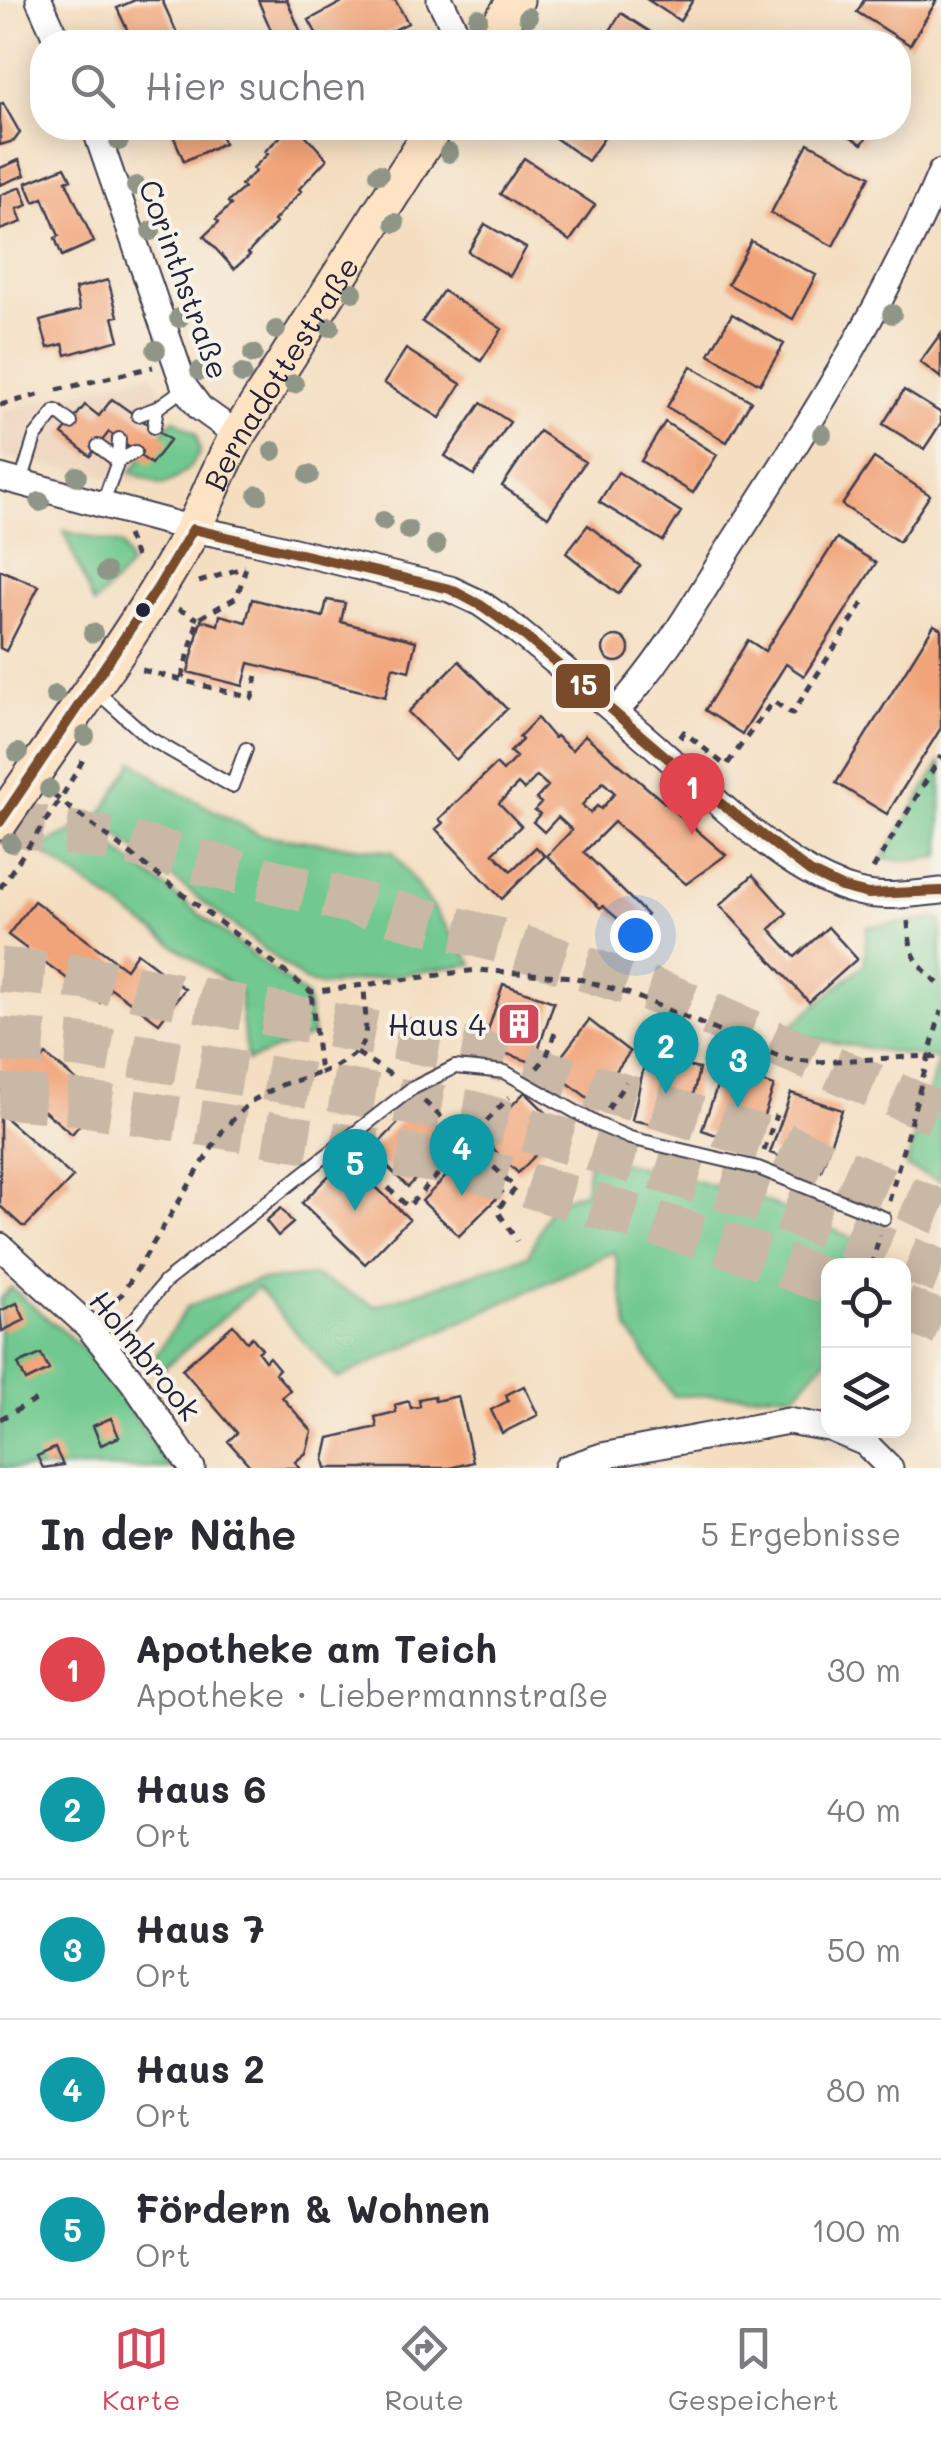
<!DOCTYPE html>
<html lang="de">
<meta charset="utf-8">
<style>
body{margin:0;font-family:Mali,sans-serif;background:#f7f7f7;color:#2b2b33}
.controls{position:absolute;right:30px;bottom:30px;display:grid;overflow:hidden;border-radius:20px;box-shadow:0 5px 25px #0003}
.controls button{width:90px;height:90px;display:grid;place-items:center;padding:0;border:0;border-bottom:2px solid #e1e1e2;background:#fff;color:#2b2b33;font:50px sans-serif}
.you{position:absolute;left:635px;top:935px;width:35px;height:35px;margin:-25px;border:8px solid #fff;border-radius:50%;background:#1a73e8;box-shadow:0 0 0 15px #1a73e833}
.badge{display:grid;place-items:center;width:65px;height:65px;border-radius:50%;background:#d1495b;color:#fff;font-size:32px;font-weight:700}
.pin{position:absolute;translate:-50% -82px;filter:drop-shadow(0 2px 5px #0008)}
.pin::after{content:'';position:absolute;top:52px;width:35px;height:30px;background:inherit;clip-path:polygon(0 0,100% 0,50% 100%)}
.list{margin:0;padding:0;list-style:none}
h2{display:flex;justify-content:space-between;align-items:center;height:130px;margin:0;padding:0 40px;font-size:42px}
h2 small{font-size:32px;font-weight:400;color:#7c7c81}
.list li{display:grid;grid-template-columns:65px 1fr auto;gap:30px;align-items:center;box-sizing:border-box;height:140px;padding:0 40px;border-top:2px solid #e1e1e2}
.list b{display:block;font-size:38px;white-space:nowrap}
.list p{margin:0;font-size:32px;white-space:nowrap;color:#7c7c81}
.list em{font-size:32px;font-style:normal;color:#7c7c81}
.icon{flex:none;width:55px;height:55px;fill:none;stroke:currentColor;stroke-width:2;stroke-linecap:round;stroke-linejoin:round}
.map{position:relative;flex:none;width:941px;height:1468px;overflow:hidden}
.search{position:absolute;background:#fff;box-shadow:0 5px 25px #0003;left:30px;right:30px;top:30px;height:110px;display:flex;align-items:center;gap:25px;box-sizing:border-box;padding:0 35px;border-radius:40px;color:#7c7c81;font-size:38px}
.sheet{height:830px;background:#fff}
nav{display:flex;justify-content:space-around;align-items:center;box-sizing:border-box;height:140px;border-top:2px solid #e1e1e2;background:#fff;font-size:28px;color:#7c7c81}
nav a{display:grid;justify-items:center;gap:5px}
nav .on{color:#d1495b}
.map>svg:first-child{display:block}
.built{fill:#edd1b9}
.green{fill:#71c98f;stroke:#4a7665;stroke-width:2.5}
.building{fill:#f1a479;fill-rule:evenodd}
.lines{fill:none;stroke-linecap:round;stroke-linejoin:round}
.highway-tunnel{stroke:#cab8a6;stroke-width:45;stroke-dasharray:45 22;stroke-linecap:butt}
.lane-casing{stroke:#423e4f;stroke-width:16}
.street-casing{stroke:#423e4f;stroke-width:29}
.secondary-casing{stroke:#423e4f;stroke-width:39}
.path{stroke:#423e4f;stroke-width:5;stroke-dasharray:8 8;stroke-linecap:butt}
.lane{stroke:#fff;stroke-width:12}
.street{stroke:#fff;stroke-width:25}
.secondary{stroke:#fee4c5;stroke-width:35}
.bus-1-casing{stroke:#f7f3e8;stroke-width:18}
.bus-1{stroke:#7a4b2a;stroke-width:10}
.tree{fill:#909687}
.bus-dot{fill:#22223b;stroke:#f7f3e8;stroke-width:4}
.labels{text-anchor:middle;dominant-baseline:central;stroke-width:8;stroke-linejoin:round;paint-order:stroke}
.street-label{font-size:30px;fill:#22223b;stroke:#f7f3e8}
.poi-label{font-size:30px;fill:#22223b;stroke:#f7f3e8;text-anchor:end}
.line-badge{stroke:#f7f3e8;stroke-width:4}
.badge-label{font-size:28px;text-anchor:middle;font-weight:bold;fill:#fff}
</style>
<div class="map">
<svg width="941" height="1468" viewBox="0 0 941 1468">
<rect width="100%" height="100%" fill="#f7f3e8"/>
<filter id="ink" filterUnits="userSpaceOnUse"><feTurbulence type="fractalNoise" baseFrequency=".01" numOctaves="2"/><feDisplacementMap in="SourceGraphic" scale="20" xChannelSelector="R" yChannelSelector="G"/><feConvolveMatrix kernelMatrix="1 2 1 2 8 2 1 2 1" color-interpolation-filters="sRGB"/></filter>
<filter id="wash" filterUnits="userSpaceOnUse"><feTurbulence type="fractalNoise" baseFrequency=".0048" numOctaves="4" result="noise"/><feDisplacementMap in="SourceGraphic" scale="40" xChannelSelector="R" yChannelSelector="G"/><feGaussianBlur stdDeviation="2.25" result="paint"/><feColorMatrix in="noise" values="0 0 0 0 0 0 0 0 0 0 0 0 0 0 0 0 0 1.4 0 .05"/><feComposite in="paint" operator="in"/></filter>
<g filter="url(#wash)">
<rect width="100%" height="100%" fill="#f4dec1"/>
<!-- built -->
<path class="built" d="M153 373 176 440 141 483 0 456 2 412Z"/>
<!-- green -->
<path class="green" d="M174 419 196 434 200 452C191 468 180 479 162 485L131 472Z
M64 531 122 545 130 566 94 605Z
M134 761 164 784 260 835 393 852 473 964 321 986 305 981 98 820Z
M941 762V857L904 861 883 858Z
M85 826 306 996 313 1035 247 1061 239 991 36 848Z
M941 919V1060L782 1034 864 964 867 927Z
M937 1064 941 1065V1181L906 1167Z
M590 1154 750 1195 865 1243 861 1265 828 1266V1357L796 1393 673 1396 628 1329 615 1251 337 1379 257 1288 157 1374 149 1366 187 1307 255 1281 316 1276 375 1306 528 1256 552 1203 585 1191Z
M11 1288 84 1349 125 1402 170 1468H0V1299Z"/>
<g id="blocks">
<!-- building -->
<path class="building" d="M135 0H162L181 42H133L117 8Z
M258 0H287L305 42H262L261 40 273 35Z
M346 0H395L408 23 370 42H321L309 20Z
M648 0H693L680 21Z
M864 0H937L910 45 857 12Z
M621 13 658 37 655 42H603Z
M3 103 20 133 14 141 0 145V104Z
M170 128H218L224 143 184 161Z
M285 128H299L327 159 299 189 301 191 274 221 276 223 248 253 250 255 234 269 204 236 219 222 216 219 231 205 228 202 244 188 241 185 256 171 253 168 268 154 265 151 280 137 278 134Z
M541 128H611L588 161Z
M837 128H873L862 144Z
M808 143 870 176 833 246 771 213Z
M524 158 595 205 570 241 500 194Z
M19 160 25 175 0 185V168Z
M65 167 71 179 66 181 94 242 62 256 55 238 59 236 43 198 34 202 26 183Z
M21 187 28 205 17 209 22 222 0 230V195Z
M485 224 526 248 510 276 468 252Z
M751 241 816 275 793 319 728 284Z
M108 280 118 316 113 317 119 340 66 355 63 344 48 348 40 321 80 310 75 289Z
M443 291 502 329 481 361 422 322Z
M732 314 784 344 760 384 709 354Z
M941 333V378L920 362Z
M406 349 461 384 440 418 384 383Z
M691 366 751 401 727 442 667 407Z
M904 390 941 413V423L924 449 883 424Z
M112 399 170 440 151 464 109 432 90 456 62 434 85 405 99 416Z
M481 403 510 422 474 475 445 456Z
M665 422 717 455 693 493 641 461Z
M539 431 585 462 548 517 502 486Z
M874 458 930 495 899 542 842 505Z
M618 472 681 512 663 541 599 502Z
M588 525 640 566 618 594 566 553Z
M837 538 876 563 804 676 786 664 742 734 705 710 748 640 765 651Z
M0 570 39 586 6 651 0 648Z
M252 599 323 617 327 600 345 603 341 622 416 641 409 671 393 667 385 697 249 663 243 686 188 672 201 620 218 625 220 615 246 622Z
M934 625 941 629V728L887 814 836 783Z
M603 649a13 13 0 1 1 26 0a13 13 0 1 1-26 0Z
M459 661 507 709 456 760 408 712Z
M537 718 554 738 556 736 572 750 585 735 726 855 686 884 614 822 584 852 647 915 631 930 603 906 600 908 547 856 572 830 558 817 544 832 533 822 540 814 535 810 541 803 536 799 548 786 537 776 524 790 518 784 499 803 521 826 493 853 511 871 536 847 545 856 502 899 436 829 443 823 439 819 496 764 503 771 516 757 510 752 522 740 519 737ZM603 782 615 793 601 809 597 806 590 813 582 805Z
M753 875 787 913 770 929 795 957 828 927 857 959 809 1002 720 905Z
M34 901 126 969 137 953 185 989 159 1023 111 988 100 1003 8 935Z
M503 984 554 1002 534 1063 483 1046Z
M589 1020 630 1052 593 1102 551 1070Z
M0 1030 40 1063 46 1055 100 1100 72 1134 19 1090 10 1100 0 1091Z
M646 1057 699 1069 685 1131 632 1120Z
M723 1069 774 1086 753 1148 702 1130Z
M525 1092 562 1128 518 1173 481 1137Z
M791 1093 842 1110 821 1171 770 1153Z
M415 1106 452 1142 408 1187 371 1151Z
M0 1113 73 1177 26 1226H22L0 1206Z
M466 1156 503 1192 459 1236 422 1201Z
M346 1158 409 1219 365 1264 302 1203Z
M281 1208 293 1223 278 1236 266 1221Z
M17 1303 25 1320 2 1331 0 1311Z
M233 1325 247 1342 252 1337 262 1349 258 1352 265 1361 269 1357 279 1369 275 1373 290 1390 282 1397 312 1431 306 1453 295 1462 300 1468H252L228 1441 237 1433 182 1369Z
M41 1354 49 1370 26 1381 18 1364Z
M524 1386 538 1415 502 1433 491 1410 508 1401 506 1395Z
M434 1396 435 1401 458 1396 473 1462 450 1468H326L324 1460 329 1438 377 1427 375 1417 396 1412 395 1405 409 1401 411 1408 420 1406 419 1399Z
M111 1418 119 1437 101 1445 93 1426Z
M55 1448 63 1465 43 1468 37 1456Z"/>
</g>
</g>
<g filter="url(#ink)">
<use href="#blocks" fill-opacity="0" stroke="#423e4f" stroke-width="2.5"/>
<g class="lines">
<!-- highway-tunnel -->
<path class="highway-tunnel" d="M0 821 123 842 501 941 665 995 941 1115
M0 970 81 977 487 1055 779 1143 941 1213
M0 1040 80 1046 472 1113 745 1195 941 1272
M0 1096 73 1102 461 1165 731 1246 828 1282
M904 1309 941 1323"/>
<defs>
<path id="lane" d="M138 415 157 408
M154 427 157 408 185 388
M98 446 118 461 135 452
M21 482 35 437 56 411 71 423
M103 503 118 461 119 439
M95 690 149 738 232 786 246 749
M108 1352 165 1282 411 1089 455 1067 505 1072 597 1124 630 1138 758 1168 884 1218"/>
<path id="street" d="M39 0 58 42
M440 0 461 42
M95 128 185 388 200 408 238 435
M0 477 193 529 253 541 450 589 480 603 503 619C558 664 613 709 666 756 719 802 788 875 858 892 884 899 914 894 941 891
M615 712C662 662 696 601 732 544 809 425 886 303 941 172
M0 1246 87 1325 133 1382 192 1468
M834 1430 865 1443 890 1468
M567 1468 602 1456 788 1421 828 1428"/>
<g id="secondary">
<path d="M488 42 516 0"/>
<path id="s1" d="M0 822C64 727 136 633 191 532 208 500 220 466 238 435L434 128"/>
</g>
</defs>
<!-- lane casing -->
<use href="#lane" class="lane-casing"/>
<!-- street casing -->
<use href="#street" class="street-casing"/>
<!-- secondary casing -->
<use href="#secondary" class="secondary-casing"/>
<!-- path -->
<path class="path" d="M57 390 153 367
M0 405 46 393
M127 535 138 562
M199 582 245 567
M178 609 198 619
M142 670 252 698 258 671
M182 678 198 619 237 597 246 567
M680 738 684 732 726 766 773 701 792 714 866 598
M53 795 311 992 476 970 573 977 630 994 785 1059 816 1062 929 1056 941 1059
M873 869 941 756
M0 888 60 800 83 760
M908 921C910 957 915 963 941 986
M357 1053 396 1078
M537 1068 546 1058 555 1033
M320 1073C375 1050 366 1039 364 986
M424 1101 516 1188 497 1210 517 1241
M608 1109 626 1082
M764 1151 776 1115
M354 1154 408 1207 509 1097
M889 1201 941 1011
M871 1266 880 1235
M105 1309 122 1294 223 1130 250 1102 281 1085 320 1073 311 992
M0 1419 38 1399"/>
<!-- lane -->
<use href="#lane" class="lane"/>
<!-- street -->
<use href="#street" class="street"/>
<!-- secondary -->
<use href="#secondary" class="secondary"/>
<defs>
<path id="bus-1" d="M193 529 450 589 482 606 526 637 720 803 810 872 841 887 868 894 941 891
M0 822 157 589 193 529"/>
</defs>
<!-- bus-1 casing -->
<use href="#bus-1" class="bus-1-casing"/>
<!-- bus-1 -->
<use href="#bus-1" class="bus-1"/>
</g>
<!-- trees -->
<g class="tree">
<circle cx="528" cy="17" r="10"/>
<circle cx="478" cy="18" r="10"/>
<circle cx="119" cy="141" r="10"/>
<circle cx="449" cy="153" r="10"/>
<circle cx="379" cy="174" r="10"/>
<circle cx="136" cy="186" r="10"/>
<circle cx="395" cy="223" r="10"/>
<circle cx="151" cy="231" r="10"/>
<circle cx="353" cy="292" r="10"/>
<circle cx="892" cy="314" r="10"/>
<circle cx="179" cy="318" r="10"/>
<circle cx="330" cy="327" r="10"/>
<circle cx="276" cy="330" r="10"/>
<circle cx="156" cy="350" r="10"/>
<circle cx="253" cy="354" r="10"/>
<circle cx="200" cy="371" r="10"/>
<circle cx="242" cy="374" r="10"/>
<circle cx="294" cy="384" r="10"/>
<circle cx="822" cy="434" r="10"/>
<circle cx="273" cy="451" r="10"/>
<circle cx="309" cy="475" r="10"/>
<circle cx="77" cy="476" r="10"/>
<circle cx="258" cy="495" r="10"/>
<circle cx="40" cy="502" r="10"/>
<circle cx="383" cy="521" r="10"/>
<circle cx="408" cy="530" r="10"/>
<circle cx="436" cy="545" r="10"/>
<circle cx="106" cy="572" r="10"/>
<circle cx="93" cy="633" r="10"/>
<circle cx="55" cy="695" r="10"/>
<circle cx="85" cy="736" r="10"/>
<circle cx="18" cy="753" r="10"/>
<circle cx="49" cy="789" r="10"/>
<circle cx="11" cy="843" r="10"/>
</g>
</g>
<!-- icons -->
<defs>
<symbol id="building-square" viewBox="-11 -11 22 22"><rect x="-9" y="-9" width="18" height="18" rx="4" fill="#d1495b" stroke="#f7f3e8"/><path d="M-4-6H4V6H1V3H-1V6H-4ZM-2.5-4.3h1.7v1.8h-1.7ZM.8-4.3h1.7v1.8H.8ZM-2.5-1h1.7V.8h-1.7ZM.8-1h1.7V.8H.8Z" fill="#fff"/></symbol>
</defs>
<g fill-rule="evenodd">
<use href="#building-square" x="494" y="999" width="50" height="50"/>
</g>
<!-- markers -->
<circle class="bus-dot" cx="143" cy="610" r="9"/>
<g class="labels">
<!-- street labels -->
<g class="street-label">
<text transform="translate(185 279) rotate(70)">Corinthstraße</text>
<text stroke="none"><textPath href="#s1" startOffset="530">Bernadottestraße</textPath></text>
<text transform="translate(146 1355) rotate(51)">Holmbrook</text>
</g>
<!-- poi labels -->
<g class="poi-label">
<text x="486" y="1024">Haus 4</text>
</g>
</g>
<rect class="line-badge" x="554" y="662" width="58" height="48" rx="10" fill="#7a4b2a"/>
<g class="badge-label">
<text x="583" y="695">15</text>
</g>
</svg>
<div class="controls">
<button><svg class="icon" aria-label="locate" viewBox="0 0 24 24"><circle cx="12" cy="12" r="6"/><path d="M12 2v4M12 18v4M2 12h4M18 12h4"/></svg></button>
<button><svg class="icon" aria-label="layers" viewBox="0 0 24 24"><path d="M12 4l9 5-9 5-9-5zM3 14l9 5 9-5"/></svg></button>
</div>
<div class="you"></div>
<div class="pin badge" style="left:692px;top:835px;background:#e0444e">1</div>
<div class="pin badge" style="left:666px;top:1094px;background:#0f9aa8">2</div>
<div class="pin badge" style="left:738px;top:1108px;background:#0f9aa8">3</div>
<div class="pin badge" style="left:462px;top:1196px;background:#0f9aa8">4</div>
<div class="pin badge" style="left:355px;top:1211px;background:#0f9aa8">5</div>
<div class="search"><svg class="icon" aria-label="search" viewBox="0 0 24 24"><circle cx="10" cy="10" r="6"/><path d="M15 15l6 6"/></svg>Hier suchen</div>
</div>
<section class="sheet">
<h2>In der Nähe<small>5 Ergebnisse</small></h2>
<ul class="list">
<li><span class="badge" style="background:#e0444e">1</span><div><b>Apotheke am Teich</b><p>Apotheke · Liebermannstraße</p></div><em>30 m</em></li>
<li><span class="badge" style="background:#0f9aa8">2</span><div><b>Haus 6</b><p>Ort</p></div><em>40 m</em></li>
<li><span class="badge" style="background:#0f9aa8">3</span><div><b>Haus 7</b><p>Ort</p></div><em>50 m</em></li>
<li><span class="badge" style="background:#0f9aa8">4</span><div><b>Haus 2</b><p>Ort</p></div><em>80 m</em></li>
<li><span class="badge" style="background:#0f9aa8">5</span><div><b>Fördern &amp; Wohnen</b><p>Ort</p></div><em>100 m</em></li>
</ul>
</section>
<nav>
<a class="on"><svg class="icon" aria-label="map" viewBox="0 0 24 24"><path d="M3 6l6-2 6 2 6-2v14l-6 2-6-2-6 2zM9 4v14M15 6v14"/></svg>Karte</a>
<a><svg class="icon" aria-label="directions" viewBox="0 0 24 24"><path d="M12 3l9 9-9 9-9-9zM9 14v-3h6M13 9l2 2-2 2"/></svg>Route</a>
<a><svg class="icon" aria-label="saved" viewBox="0 0 24 24"><path d="M7 4h10v16l-5-4-5 4z"/></svg>Gespeichert</a>
</nav>
